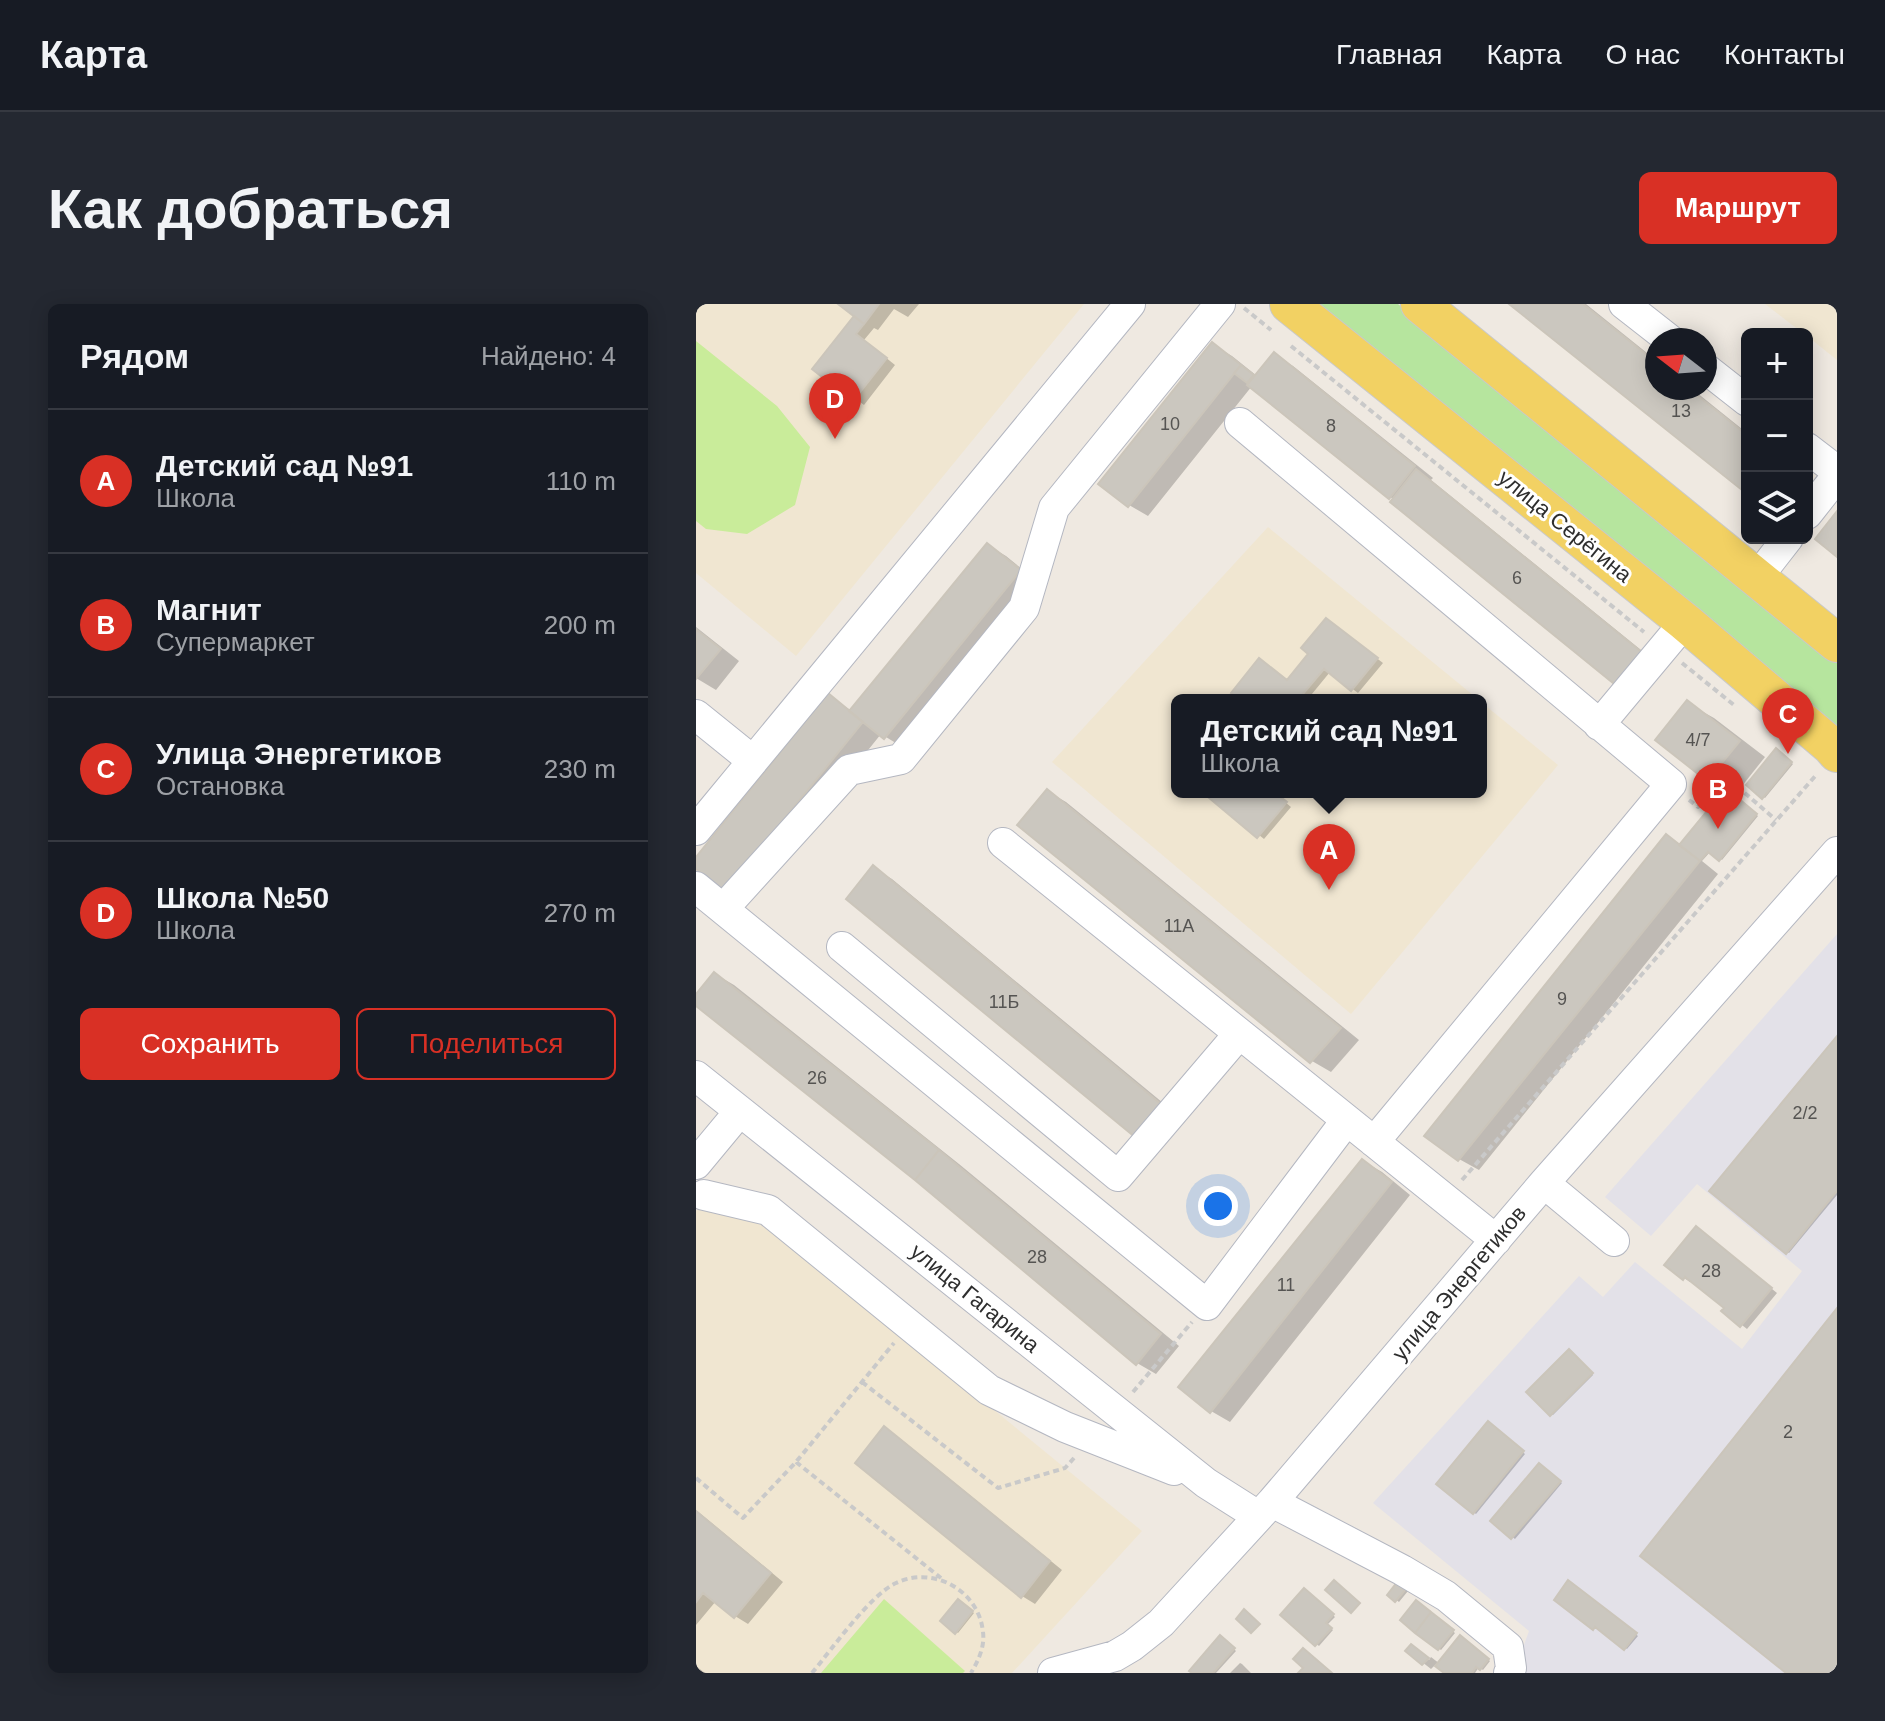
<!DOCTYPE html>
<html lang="ru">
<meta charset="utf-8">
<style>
body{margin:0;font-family:Arial,sans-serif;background:#242831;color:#f1f3f6}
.controls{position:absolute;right:24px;top:24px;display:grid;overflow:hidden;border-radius:12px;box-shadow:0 4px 20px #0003}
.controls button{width:72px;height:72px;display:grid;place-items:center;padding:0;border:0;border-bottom:2px solid #363941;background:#171b24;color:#f1f3f6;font:40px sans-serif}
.compass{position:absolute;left:949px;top:24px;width:72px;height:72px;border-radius:50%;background:#171b24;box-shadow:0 4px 20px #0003;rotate:287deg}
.you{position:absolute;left:522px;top:902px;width:28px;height:28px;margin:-20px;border:6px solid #fff;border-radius:50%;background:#1a73e8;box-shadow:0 0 0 12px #1a73e833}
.badge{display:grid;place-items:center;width:52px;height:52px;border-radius:50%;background:#d93025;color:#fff;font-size:26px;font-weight:700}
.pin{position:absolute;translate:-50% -66px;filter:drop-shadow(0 2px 4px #0008)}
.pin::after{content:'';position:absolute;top:42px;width:28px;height:24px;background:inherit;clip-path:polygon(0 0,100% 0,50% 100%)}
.popup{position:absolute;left:475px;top:390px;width:316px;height:104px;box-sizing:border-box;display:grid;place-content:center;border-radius:12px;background:#171b24;filter:drop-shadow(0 2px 6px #0005);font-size:26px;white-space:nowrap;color:#9ea1a6}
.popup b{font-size:30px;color:#f1f3f6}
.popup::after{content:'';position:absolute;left:50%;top:100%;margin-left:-16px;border:16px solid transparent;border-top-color:#171b24}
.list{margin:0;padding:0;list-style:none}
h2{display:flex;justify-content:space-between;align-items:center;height:104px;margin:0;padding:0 32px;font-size:34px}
h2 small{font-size:26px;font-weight:400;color:#9ea1a6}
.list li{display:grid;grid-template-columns:52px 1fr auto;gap:24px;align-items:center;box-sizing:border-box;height:144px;padding:0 32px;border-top:2px solid #363941}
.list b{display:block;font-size:30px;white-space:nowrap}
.list p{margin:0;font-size:26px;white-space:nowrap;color:#9ea1a6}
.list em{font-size:26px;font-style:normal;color:#9ea1a6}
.actions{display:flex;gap:16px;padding:24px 32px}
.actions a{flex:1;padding:18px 0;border:2px solid #d93025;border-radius:12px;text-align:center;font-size:28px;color:#d93025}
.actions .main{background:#d93025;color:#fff}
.icon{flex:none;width:44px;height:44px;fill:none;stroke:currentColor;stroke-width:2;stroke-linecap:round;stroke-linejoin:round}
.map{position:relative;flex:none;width:1141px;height:1369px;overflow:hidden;border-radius:12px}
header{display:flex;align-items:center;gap:48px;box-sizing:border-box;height:112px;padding:0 40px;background:#171b24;border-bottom:2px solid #363941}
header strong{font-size:38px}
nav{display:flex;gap:44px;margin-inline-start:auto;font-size:28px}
.intro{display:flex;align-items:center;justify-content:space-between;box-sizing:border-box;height:192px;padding:0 48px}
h1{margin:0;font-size:56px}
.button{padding:20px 36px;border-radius:12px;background:#d93025;color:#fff;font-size:28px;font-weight:700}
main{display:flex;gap:48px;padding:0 48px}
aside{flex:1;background:#171b24;border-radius:12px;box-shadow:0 4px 20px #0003}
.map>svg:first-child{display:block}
.industrial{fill:#e3e1e8}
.education{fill:#f0e6d1}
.green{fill:#b6e59e}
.pitch{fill:#c9ec9a}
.shadow{fill:#0003}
.building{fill:#cbc7bf;stroke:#cbc5ba;stroke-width:2}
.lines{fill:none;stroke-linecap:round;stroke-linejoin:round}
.minor-casing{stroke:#b4b7c1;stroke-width:32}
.major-casing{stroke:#c9c9c9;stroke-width:40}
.path{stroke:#c9c9c9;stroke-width:4;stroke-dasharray:6 4;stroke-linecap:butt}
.minor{stroke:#fff;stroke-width:30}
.major{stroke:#f2d163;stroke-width:38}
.labels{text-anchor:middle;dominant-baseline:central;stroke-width:6;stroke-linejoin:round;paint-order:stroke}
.number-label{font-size:18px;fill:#555452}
.street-label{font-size:22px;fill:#2e2e2e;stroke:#fff}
</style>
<header>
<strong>Карта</strong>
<nav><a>Главная</a><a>Карта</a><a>О нас</a><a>Контакты</a></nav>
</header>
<div class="intro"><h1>Как добраться</h1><a class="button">Маршрут</a></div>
<main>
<aside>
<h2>Рядом<small>Найдено: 4</small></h2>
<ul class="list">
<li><span class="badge">A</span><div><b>Детский сад №91</b><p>Школа</p></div><em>110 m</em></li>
<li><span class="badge">B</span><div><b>Магнит</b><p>Супермаркет</p></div><em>200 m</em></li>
<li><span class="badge">C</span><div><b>Улица Энергетиков</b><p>Остановка</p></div><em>230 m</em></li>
<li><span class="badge">D</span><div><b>Школа №50</b><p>Школа</p></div><em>270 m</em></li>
</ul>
<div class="actions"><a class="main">Сохранить</a><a>Поделиться</a></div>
</aside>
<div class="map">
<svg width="1141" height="1369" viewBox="0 0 1141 1369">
<rect width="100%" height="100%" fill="#efe9e1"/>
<!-- industrial -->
<path class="industrial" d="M1141 630V1369H818L833 1327 677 1199 883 972 907 993 939 958 1046 1045 1106 967 1001 880 955 932 909 893Z"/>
<!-- education -->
<path class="education" d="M0 0H388L100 352 0 269Z
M1069 0H1141V56L1111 32V30H1108Z
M572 223 783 396H481V488H785V398L862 461 655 710 356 458Z
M23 881 446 1227 316 1369H0V907Z"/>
<!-- green -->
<path class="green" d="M610 0H702L1141 353V425Z"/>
<!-- pitch -->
<path class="pitch" d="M0 37 81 102 114 143 99 201 51 230 10 225 0 217Z
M188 1295 269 1367 267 1369H125Z"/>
<!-- shadow -->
<path class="shadow" d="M145 0H223L212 13 198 5 182 26 178 24 168 36 199 61 168 101 119 64 161 12Z
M817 0H890L961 57V84H995L1051 129V187Z
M517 41 536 52 561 72 578 51 597 62 737 174 735 176 966 363 694 193 556 82 452 212 433 201Z
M291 241 310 252 343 279 208 444 185 430 50 598 0 562V556L132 392 156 407Z
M636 320 687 359 662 389 634 368 611 396H547L592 378Z
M0 323 43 357 20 386 0 374Z
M991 399 1018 414 1069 453 1038 492 1062 512 1026 556 1015 547 1006 557 1022 570 783 866 763 855 970 533 985 541 1031 486 1012 475Z
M1081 447 1097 460 1069 494 1052 481Z
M351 487 370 498 663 736 635 768 616 757 324 520Z
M509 488H577L595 503 568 535Z
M177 564 196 575 484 813 459 842Z
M19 670 38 681 263 860 483 1042 460 1070 441 1059 220 875 0 700V694Z
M1141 735V891L1093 949 1091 948Z
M667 857 686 868 714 891 534 1118 515 1107Z
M1006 928 1081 989 1051 1025 1028 1007 1030 1004 996 975 994 978 988 974Z
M875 1049 897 1071 857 1111 855 1110Z
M794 1121 829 1150 780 1210 743 1180Z
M189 1125 201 1132 366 1266 339 1300 326 1292Z
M844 1161 866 1179 819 1235 797 1217Z
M0 1206 87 1278 52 1320 39 1312 20 1297 0 1321Z
M873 1279 942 1332 931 1345 902 1323 900 1325 898 1324Z
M703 1280 712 1287 703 1298 694 1291Z
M611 1288 639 1313 631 1321 637 1326 623 1342 587 1311Z
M263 1297 278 1309 262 1329 247 1317Z
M720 1298 759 1329 745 1346 707 1316Z
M765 1334 794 1357 787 1366 783 1363 779 1369H751L740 1360 735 1365 712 1347 716 1342 733 1356 735 1353 744 1360Z
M527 1335 540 1347 520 1369H499Z
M544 1359 546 1360 555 1369H534Z
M0 1362 9 1369H0Z"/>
<!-- building -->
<path class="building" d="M142 0H183L168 20Z
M813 0H887L961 59V84H992L1051 131V190Z
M158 12 168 20 160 30 191 54 157 97 116 65Z
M516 38 545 61 432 203 402 180Z
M578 48 719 162 693 195 551 81Z
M545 61 558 71 551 79 538 69Z
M720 165 948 350 922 383 694 198Z
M1141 207V253L1119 235Z
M291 239 325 266 188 435 153 407Z
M630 314 682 354 655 387 628 365 606 391 612 396H544L535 389 563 354 591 376 612 350 605 344Z
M0 325 25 345 0 375Z
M132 389 167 418 29 588 0 565V553Z
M991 396 1044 437 1011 477 959 436Z
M1080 444 1096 458 1066 495 1050 481Z
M1030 484 1061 510 1023 557 1012 548 1004 557 983 541Z
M351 485 645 724 614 759 321 521Z
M506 488H578L591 498 561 534Z
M970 530 1004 557 762 857 728 832Z
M177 561 466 801 439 833 150 595Z
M18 668 243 846 219 876 0 702V690Z
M1141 732V887L1090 950 1013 887Z
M243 846 465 1030 440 1061 219 876Z
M666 855 696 878 514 1109 482 1083Z
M1000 922 1076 984 1044 1023 1025 1007 1028 1004 989 973 987 976 968 961Z
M1141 1004V1369H1090L944 1252Z
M873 1045 897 1069 854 1112 830 1088Z
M792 1117 828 1147 777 1210 740 1180Z
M188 1122 354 1257 325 1294 159 1159Z
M843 1159 865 1177 815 1235 794 1217Z
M0 1207 75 1269 38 1314 7 1289 0 1298Z
M638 1276 664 1299 655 1309 629 1286Z
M872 1276 941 1329 928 1346 899 1323 897 1326 858 1296Z
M702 1277 711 1284 699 1298 691 1291Z
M608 1284 638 1310 630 1319 636 1324 619 1342 584 1311Z
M262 1295 277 1307 259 1330 244 1317Z
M720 1296 735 1308 719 1329 704 1316Z
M548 1305 564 1320 555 1329 540 1315Z
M735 1308 758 1326 742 1346 719 1329Z
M524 1331 539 1344 517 1369H496L493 1367Z
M764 1331 793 1355 784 1366 780 1363 776 1369H748L739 1362Z
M715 1340 733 1354 726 1361 709 1347Z
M607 1344 636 1369H602L607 1364 597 1355Z"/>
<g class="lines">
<defs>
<path id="minor" d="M928 0 974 36
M1009 64 1051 97
M544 119 975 480 678 838
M1111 144 1141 167
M1111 210 1141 172
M1060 275 1092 234
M0 411 57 457
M903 421 989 318
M0 526 434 0
M307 539 800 936
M0 583 511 1001 650 817
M27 605 153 466 205 455 328 304 358 204 524 0
M146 643 422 872 543 730
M0 772 510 1179 562 1212
M0 860 44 807
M848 879 918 937
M8 891 72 906 293 1086 369 1123 478 1166
M576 1198 706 1266 750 1292 812 1343 815 1364 813 1369
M357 1369 419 1352 436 1342 465 1319 576 1198 848 879 1141 548"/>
<path id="major" d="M593 0 989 318 1135 442 1141 449
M724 0 1141 339"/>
</defs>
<!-- minor casing -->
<use href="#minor" class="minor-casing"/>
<!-- major casing -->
<use href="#major" class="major-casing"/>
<!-- path -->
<path class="path" d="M548 4 575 26
M595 42 948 328
M986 359 1038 401
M993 496 1002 503 1028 471 1080 516
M766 876 1121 470
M166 1078 302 1184 369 1164 378 1154
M437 1088 496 1018
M100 1158 245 1274
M0 1174 47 1214 100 1158 198 1039
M116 1369C136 1345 174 1291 200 1279 238 1261 283 1287 287 1328 289 1343 282 1357 275 1369"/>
<!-- minor -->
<use href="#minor" class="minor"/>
<!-- major -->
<use href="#major" class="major"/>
</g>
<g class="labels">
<!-- number labels -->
<g class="number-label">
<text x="985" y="107">13</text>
<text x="474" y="120">10</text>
<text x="635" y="122">8</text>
<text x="821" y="274">6</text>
<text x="1002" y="436">4/7</text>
<text x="483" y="622">11А</text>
<text x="866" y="695">9</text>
<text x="308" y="698">11Б</text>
<text x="121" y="774">26</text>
<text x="1109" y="809">2/2</text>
<text x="341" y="953">28</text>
<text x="1015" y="967">28</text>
<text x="590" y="981">11</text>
<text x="1092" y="1128">2</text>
</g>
<!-- street labels -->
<g class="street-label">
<text transform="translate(869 222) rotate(39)">улица Серёгина</text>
<text transform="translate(763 979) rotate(-50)">улица Энергетиков</text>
<text transform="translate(279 994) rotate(39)">улица Гагарина</text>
</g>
</g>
</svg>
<div class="controls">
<button>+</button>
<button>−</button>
<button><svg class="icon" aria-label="layers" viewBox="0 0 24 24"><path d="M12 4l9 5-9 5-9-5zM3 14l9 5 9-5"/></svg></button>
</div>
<svg class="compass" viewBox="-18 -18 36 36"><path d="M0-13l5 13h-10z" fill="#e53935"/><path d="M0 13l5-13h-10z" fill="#9ea1a6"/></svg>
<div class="you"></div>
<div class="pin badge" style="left:633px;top:586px">A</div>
<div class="popup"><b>Детский сад №91</b>Школа</div>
<div class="pin badge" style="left:1022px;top:525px">B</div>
<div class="pin badge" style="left:1092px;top:450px">C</div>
<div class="pin badge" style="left:139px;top:135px">D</div>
</div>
</main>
